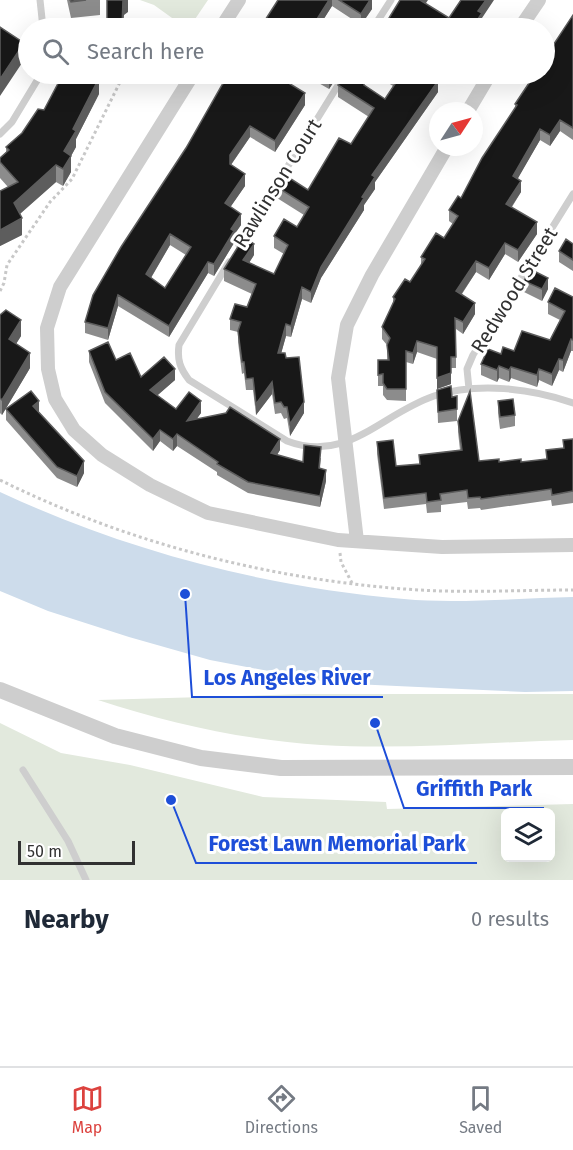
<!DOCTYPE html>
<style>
body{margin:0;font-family:"Fira Sans",sans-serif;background:#f2f2f3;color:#1f2937}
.controls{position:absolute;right:18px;bottom:18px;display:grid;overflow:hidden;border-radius:9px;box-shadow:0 6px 24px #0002}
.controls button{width:54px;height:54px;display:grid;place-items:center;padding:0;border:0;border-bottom:2px solid #e0e1e3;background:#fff;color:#1f2937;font:30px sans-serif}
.compass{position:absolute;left:429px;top:102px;width:54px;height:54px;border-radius:50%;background:#fff;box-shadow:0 6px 24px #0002;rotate:54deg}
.scale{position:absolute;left:18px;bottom:15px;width:117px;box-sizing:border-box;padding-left:6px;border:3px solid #313131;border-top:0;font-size:16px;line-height:21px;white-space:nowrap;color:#313131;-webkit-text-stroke:4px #fff;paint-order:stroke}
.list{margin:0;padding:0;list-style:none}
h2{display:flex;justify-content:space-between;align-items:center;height:78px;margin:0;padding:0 24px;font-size:26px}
h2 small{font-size:20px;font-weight:400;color:#747a83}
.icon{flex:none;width:33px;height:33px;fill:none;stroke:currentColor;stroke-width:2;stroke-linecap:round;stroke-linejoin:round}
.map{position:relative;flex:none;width:573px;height:880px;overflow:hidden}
.search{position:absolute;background:#fff;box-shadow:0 6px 24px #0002;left:18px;right:18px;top:18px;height:66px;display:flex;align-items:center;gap:15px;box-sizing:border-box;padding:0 21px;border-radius:33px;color:#747a83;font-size:22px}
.sheet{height:186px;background:#fff}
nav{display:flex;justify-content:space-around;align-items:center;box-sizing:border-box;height:84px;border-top:2px solid #e0e1e3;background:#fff;font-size:16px;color:#747a83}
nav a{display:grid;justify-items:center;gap:3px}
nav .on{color:#dc423e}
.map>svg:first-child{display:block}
.green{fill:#e2e9dd;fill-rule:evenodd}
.water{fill:#cddceb}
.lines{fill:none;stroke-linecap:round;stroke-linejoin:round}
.path{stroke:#c8c8c8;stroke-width:3;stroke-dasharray:3 3;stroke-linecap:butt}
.service{stroke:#cecece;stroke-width:7}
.minor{stroke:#cecece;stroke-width:14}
.tertiary{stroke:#cecece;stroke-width:16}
.wall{fill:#8c8c8c;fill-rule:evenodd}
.shaded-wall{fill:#5d5d5d}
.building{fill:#181818;stroke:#5d5d5d;stroke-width:1.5;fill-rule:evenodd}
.labels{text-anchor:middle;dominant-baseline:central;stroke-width:6;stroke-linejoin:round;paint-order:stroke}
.street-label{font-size:20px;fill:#313131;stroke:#fff}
.leader{fill:none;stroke:#1d4ed8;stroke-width:2}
.callout-dot{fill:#1d4ed8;stroke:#fff;stroke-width:2}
.callout-label{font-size:21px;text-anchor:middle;font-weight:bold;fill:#1d4ed8;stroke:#fff;stroke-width:6;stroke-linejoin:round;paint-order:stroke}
</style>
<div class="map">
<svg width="573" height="880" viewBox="0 0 573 880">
<rect width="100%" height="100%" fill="#fff"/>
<!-- green -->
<path class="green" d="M140 0H208L189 28H186L154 5Z
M305 694H573V740C490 742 405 750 321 745 244 740 171 724 98 700Z
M0 723 61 753 130 765 263 797 386 802 387 809 573 804V880H0ZM506 812H550V858H506Z"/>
<!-- water -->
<path class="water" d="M0 492C127 551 264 587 404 599 456 604 520 598 573 597V691L525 692 332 683 210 660 129 637 48 611 0 591Z"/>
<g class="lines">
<!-- path -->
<path class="path" d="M121 22 130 23 133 28
M85 27 111 22
M0 291 4 283 7 265 50 202 72 179 124 74
M0 480C129 544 275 581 419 590 470 593 522 590 573 590
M340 553 341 562 352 583"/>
<!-- service -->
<path class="service" d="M40 0 43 28
M373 28 391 0
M0 134 12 122 41 74
M239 245 345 74
M229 262 179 345C177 360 180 368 189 380L287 441C347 464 381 414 434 396 477 382 531 388 573 403
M469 389 467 369 473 355 573 194
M23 770 68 841 86 880"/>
<!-- minor -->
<path class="minor" d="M221 28 239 0
M520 28 539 0
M193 74 60 287 47 328 48 369 55 399 74 430 102 455 150 485 208 513 338 540 442 547 573 545
M468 111 490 74
M357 541 338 378 347 325 372 275 447 147"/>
<!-- tertiary -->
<path class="tertiary" d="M0 690 115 736 201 758 281 768 573 767"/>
</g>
<!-- wall -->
<path class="wall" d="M67 0H100V15L71 18Z
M278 0H372V9L361 25 332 6 318 28H260Z
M573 15V140L560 131 550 146 540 140 517 179 521 192 512 207 537 234 518 262 505 254 489 280 476 272 462 294 475 314 463 334 456 329V368H451V384L437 389V359L417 352 413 364 406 362V401L387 400 383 395V386H378V371L387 360V345L382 339V327L393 304V297L410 282 421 265V257L444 238 453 224 449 221V210L461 198 515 108V104Z
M230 74H280L278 76 305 105 275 152 250 137 231 165 245 186 230 207 241 225 234 235V243L214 276 208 273 169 337 118 306 108 340 85 333V322L186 148ZM170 245 186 255 165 288 151 278Z
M303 74H339L329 89Z
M374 74H439L435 79 438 92 375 182V189L364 205V210L321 278 311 303 302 299 291 337 286 336 281 353 286 358 304 413 290 436 287 418 284 419 281 413 275 414 272 394 256 415 253 390H246L244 373 242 374 238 342V332L230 330V319L247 307 252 294 224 281V269L254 255 249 263 274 274 284 254 274 248V236L297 227 304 215 277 198V187L308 190 351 144 369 117 338 97V85H364L385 99 393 86Z
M99 94 76 139V147L71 156V172L63 186 56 182 20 214 22 235 0 246V191L8 187 0 178V158L6 152V147L22 133 44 110Z
M573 244V271L559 262V251Z
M524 281 548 289 542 301 524 292Z
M573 297V351H571L563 372 559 370 552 386 539 380 537 387 511 378 509 382 499 378 497 382 481 375V364L501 354 514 351 550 340 560 320 548 314V302Z
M0 315 21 336 16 344 30 368 2 415 0 413Z
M89 351 116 360 141 377 175 380 157 395 176 409 201 413 196 419 280 450 277 455 303 462 321 458 320 468 326 481 320 507 248 493 217 475V472L177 446 173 451 160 441 153 451 105 403 89 362Z
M437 390 452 397 457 396V421L438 423Z
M498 401 515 415V426L500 429 498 413Z
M6 409 39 412 84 473 77 487 57 478 6 420Z
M458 421 479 461 521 462 546 459V450L563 448V440L573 439V503L552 506 551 500 481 510 480 508 468 509 467 502 441 505V512L427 513 426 504 384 509 377 454V442L396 466 419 464V455L460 450 458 432Z"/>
<!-- shaded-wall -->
<path class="shaded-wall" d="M123 0H128V12L124 15 123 28H122Z
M329 0H332V6L318 28H312Z
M370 0H372V9L361 25V14Z
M420 0H428L420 12Z
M486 0H494L482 18V24L479 28H472L478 11Z
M24 43V60L0 96V79Z
M332 74H339L329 89V77Z
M432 74H439L432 85Z
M99 78V94L76 139V147L71 156V172L63 186 64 151 73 129Z
M438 81V92L375 182V189L364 205V210L321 278 311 303V292L321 267 362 197 372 175Z
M305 93V105L275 152V141Z
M560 120V131L550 146V135Z
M250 126V137L230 166V175V155Z
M540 129V140L513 187V176Z
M56 165V182L14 219V203Z
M245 174V186L225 215V203Z
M521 181V192L506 215V204Z
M241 214V225L234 235V243L214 276V264L231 229Z
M22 218V235L0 246V230Z
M537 222V234L518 262V250Z
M170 234V245L146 286V274Z
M505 243V254L489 280V268Z
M254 244V255L243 272V260Z
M476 261V272L456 302V291Z
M208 262V273L169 337V326Z
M548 278V289L542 301V289Z
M302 287V299L291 337V326Z
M118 295V306L108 340V328Z
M475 303V314L463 334V322Z
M21 320V336L9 355V339Z
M286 324V336L278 365V353Z
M571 339V351L563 372V360Z
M417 341V352L413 364V353Z
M30 353V368L2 415V400Z
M559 359V370L552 386V374Z
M499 366V378L497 382V370Z
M511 367V378L509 382V370Z
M175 369V380L150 402V390Z
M539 369V380L537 387V375Z
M451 373V384L437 389V378Z
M272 382V394L256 415V404Z
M39 401V413L33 406Z
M201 401V413L187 433V421Z
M304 402V413L290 436V424Z
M160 430V441L153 451V439Z
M177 434V446L173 451V439Z
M280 439V450L271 464V453Z
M84 461V473L77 487V476Z
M326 470V481L320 507V496Z"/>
<!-- building -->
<path class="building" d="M70 0H86L71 2Z
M107 0H123L122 28H73V26L107 27Z
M278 0H329L312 27 314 28H260Z
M339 0H370L361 14Z
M400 0H420L449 18 461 0H486L478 11 482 13 472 28H373L379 19 386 23Z
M573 15V128L560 120 550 135 540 129 513 176 521 181 506 204 537 222 518 250 505 243 489 268 476 261 456 291 475 303 463 322 455 318 456 357H451V373L437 378V347L417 341 413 353 406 351V389H387L383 383V374L378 375V360H389L387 345 390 338 382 327 395 299 393 297 405 279 410 282 425 259 421 257 436 233 444 238 458 216 449 210 458 196 461 198 482 158 517 105 515 104 535 74H544V59Z
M0 27 24 43 0 79Z
M63 74H91L99 78 73 129 76 131 64 151 71 156 63 169 56 165 14 203 22 218 0 230V191L18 182 0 162V158L9 150 6 147 22 133 38 109 44 110Z
M230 74H274L305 93 275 141 250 126 230 155V164L245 174 225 203 241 214 231 229 234 231 214 264 208 262 169 326 118 295 108 328 85 322 93 295 121 247 186 148 222 85ZM170 234 191 247 165 288 146 274Z
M323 74H332L329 77Z
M345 74H364V85L385 99 399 78 392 74H432V77L438 81 372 175 375 177 362 197 364 198 321 267 311 292 302 287 291 326 286 324 278 353H285L286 358 299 357 304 402 290 424 287 407H284L281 402 275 403 272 382 256 404 253 378 246 379 244 362H242L238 331 241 322 230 319 235 304 247 307 256 284 224 269 244 237 254 244 243 260 274 274 288 245 274 236 284 219 297 227 309 207 277 187 285 175 308 190 339 138 351 144 374 108 338 85Z
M566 239 573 244V260L559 251Z
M530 269 548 278 542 289 524 281Z
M555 288 573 297V340L571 339 563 360 559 359 552 374 539 369 537 375 511 367 509 370 499 366 497 370 481 364 488 349 501 354 503 347 514 351 522 331 550 340 565 311 548 302Z
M6 310 21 320 9 339 30 353 2 400 0 398V315Z
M108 342 116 360 130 353 141 377 164 357 175 369 150 390 176 409 189 392 201 401 187 421 226 413 230 407 280 439 271 453 303 462 304 445 321 447 319 468 326 470 320 496 248 482 217 464 218 462 177 434 173 439 160 430 153 439 105 392 89 351Z
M451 386 452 397 457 396V409L438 412 437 390Z
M31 391 39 401 33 406 84 461 77 476 57 467 6 409Z
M470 391 479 461 499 459V462L521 459V462L547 459 546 450 564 448 563 440 573 439V491L552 495 551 489 481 499 480 497 468 498 467 490 440 494 441 500 427 502 426 493 384 498 377 442 393 440 396 466 420 464 419 455 462 450 458 421Z
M513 399 515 415 500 417 498 401Z"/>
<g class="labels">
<!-- street labels -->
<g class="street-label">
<text transform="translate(277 183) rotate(-58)">Rawlinson Court</text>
<text transform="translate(514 290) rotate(-58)">Redwood Street</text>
</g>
</g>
<!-- callouts -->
<path class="leader" d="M185 594L192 697H383M375 723L404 808H544M171 800L196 863H477"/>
<g class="callout-dot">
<circle cx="185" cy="594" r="6"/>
<circle cx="375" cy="723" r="6"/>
<circle cx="171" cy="800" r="6"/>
</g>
<g class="callout-label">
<text x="287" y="685">Los Angeles River</text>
<text x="474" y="796">Griffith Park</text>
<text x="337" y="851">Forest Lawn Memorial Park</text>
</g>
</svg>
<div class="controls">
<button><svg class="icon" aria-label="layers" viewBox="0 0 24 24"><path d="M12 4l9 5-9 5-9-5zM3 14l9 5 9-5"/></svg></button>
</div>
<svg class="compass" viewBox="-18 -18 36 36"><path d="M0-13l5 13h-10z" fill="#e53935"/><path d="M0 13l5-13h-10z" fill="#747a83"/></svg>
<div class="scale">50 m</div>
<div class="search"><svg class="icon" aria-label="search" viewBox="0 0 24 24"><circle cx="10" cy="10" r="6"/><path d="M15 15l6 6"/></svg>Search here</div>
</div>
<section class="sheet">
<h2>Nearby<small>0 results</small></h2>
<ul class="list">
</ul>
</section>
<nav>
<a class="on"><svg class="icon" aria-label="map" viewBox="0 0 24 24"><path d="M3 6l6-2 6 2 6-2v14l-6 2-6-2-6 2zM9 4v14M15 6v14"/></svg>Map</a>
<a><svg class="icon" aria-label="directions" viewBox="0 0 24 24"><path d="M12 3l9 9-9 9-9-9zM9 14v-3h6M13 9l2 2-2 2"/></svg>Directions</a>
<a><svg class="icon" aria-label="saved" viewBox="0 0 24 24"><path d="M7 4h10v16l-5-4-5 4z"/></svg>Saved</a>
</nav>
